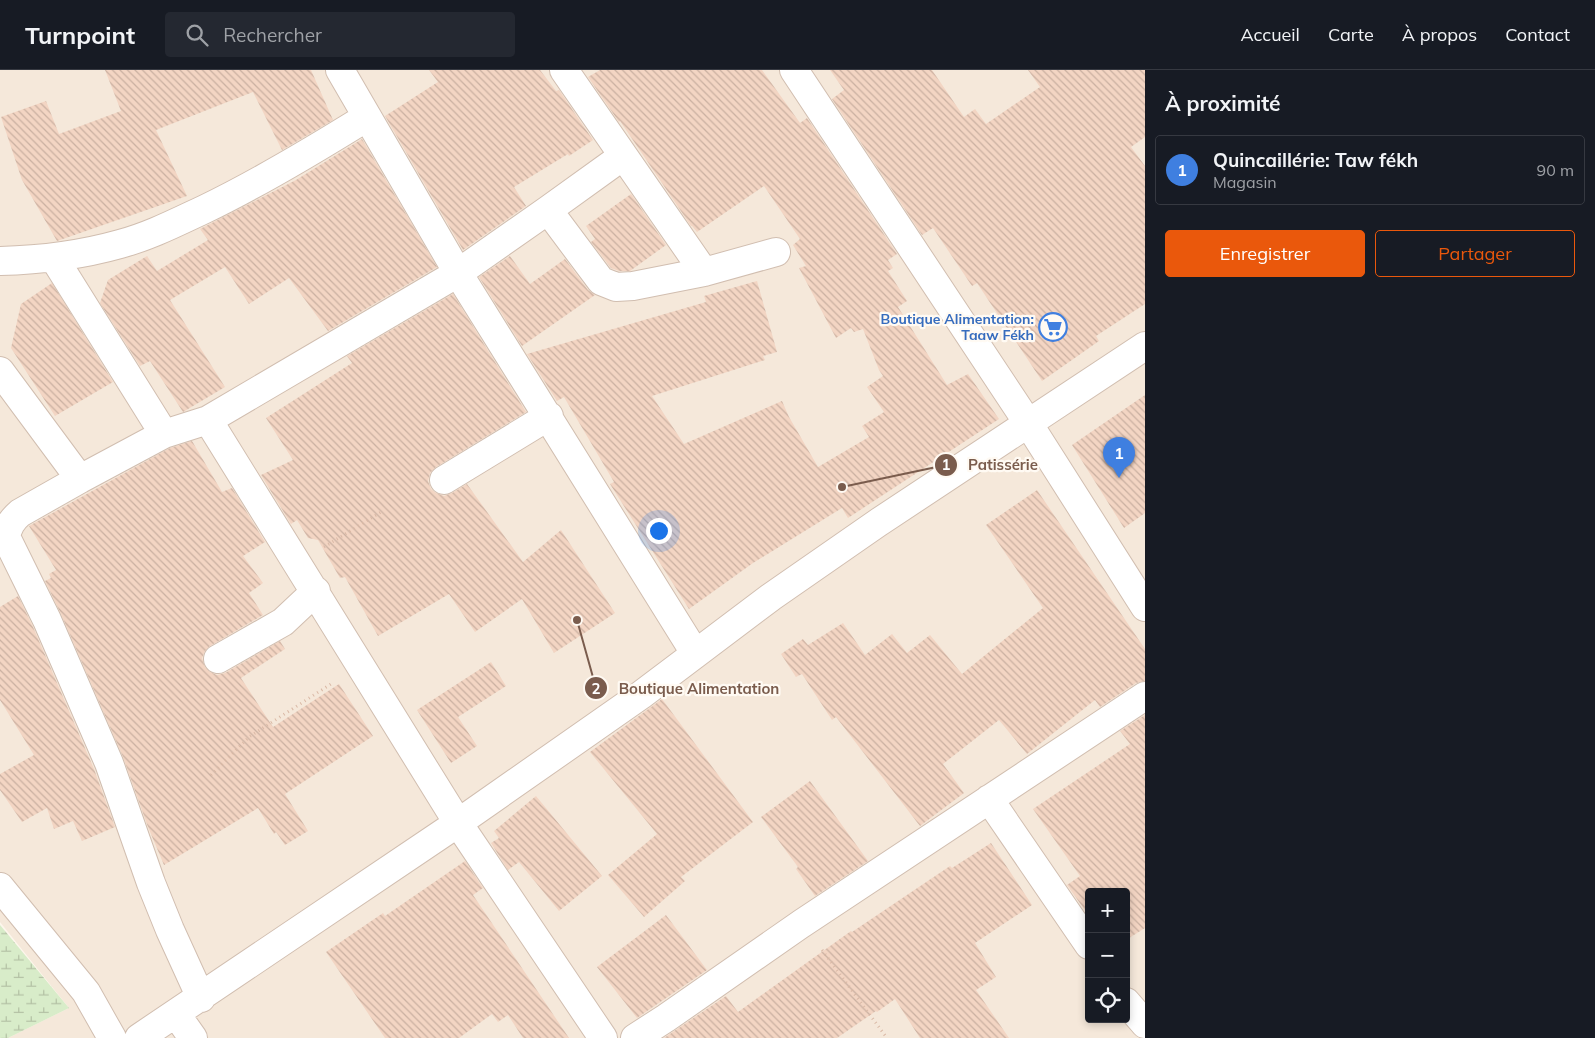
<!DOCTYPE html>
<html lang="fr">
<meta charset="utf-8">
<style>
body{margin:0;font-family:Mulish,sans-serif;background:#242831;color:#f1f3f6}
.controls{position:absolute;right:15px;bottom:15px;display:grid;overflow:hidden;border-radius:5px;box-shadow:0 2px 8px #0003}
.controls button{width:45px;height:45px;display:grid;place-items:center;padding:0;border:0;border-bottom:1px solid #363941;background:#171b24;color:#f1f3f6;font:25px sans-serif}
.you{position:absolute;left:658px;top:460px;width:18px;height:18px;margin:-12px;border:4px solid #fff;border-radius:50%;background:#1a73e8;box-shadow:0 0 0 8px #1a73e833}
.badge{display:grid;place-items:center;width:32px;height:32px;border-radius:50%;background:#ea580c;color:#fff;font-size:16px;font-weight:700}
.pin{position:absolute;translate:-50% -41px;filter:drop-shadow(0 1px 2px #0008)}
.pin::after{content:'';position:absolute;top:26px;width:18px;height:15px;background:inherit;clip-path:polygon(0 0,100% 0,50% 100%)}
.list{margin:0;padding:0;list-style:none}
h2{display:flex;justify-content:space-between;align-items:center;height:65px;margin:0;padding:0 20px;font-size:21px}
h2 small{font-size:16px;font-weight:400;color:#9ea1a6}
.list li{display:grid;grid-template-columns:32px 1fr auto;gap:15px;align-items:center;box-sizing:border-box;height:70px;margin:0 10px 10px;padding:0 10px;border:1px solid #363941;border-radius:5px}
.list b{display:block;font-size:19px;white-space:nowrap}
.list p{margin:0;font-size:16px;white-space:nowrap;color:#9ea1a6}
.list em{font-size:16px;font-style:normal;color:#9ea1a6}
.actions{display:flex;gap:10px;padding:15px 20px}
.actions a{flex:1;padding:11px 0;border:1px solid #ea580c;border-radius:5px;text-align:center;font-size:18px;color:#ea580c}
.actions .main{background:#ea580c;color:#fff}
.icon{flex:none;width:28px;height:28px;fill:none;stroke:currentColor;stroke-width:2;stroke-linecap:round;stroke-linejoin:round}
.map{position:relative;flex:none;width:1145px;height:968px;overflow:hidden}
header{display:flex;align-items:center;gap:30px;box-sizing:border-box;height:70px;padding:0 25px;background:#171b24;border-bottom:1px solid #363941}
header strong{font-size:24px}
nav{display:flex;gap:28px;margin-inline-start:auto;font-size:18px}
.search{width:350px;height:45px;background:#242831;display:flex;align-items:center;gap:12px;box-sizing:border-box;padding:0 18px;border-radius:5px;color:#9ea1a6;font-size:19px}
main{display:flex}
aside{flex:1;background:#171b24}
.map>svg:first-child{display:block}
.residential{fill:#f5e8da;fill-rule:evenodd}
.wetland{fill:url(#wetland-marsh)}
.building{fill:url(#building-back-hatch)}
.lines{fill:none;stroke-linecap:round;stroke-linejoin:round}
.street-casing{stroke:#d1beb0;stroke-width:30}
.path{stroke:#d9b8a5;stroke-width:3;stroke-dasharray:1 4;stroke-linecap:butt}
.street{stroke:#fff;stroke-width:28}
.labels{text-anchor:middle;dominant-baseline:central;stroke-width:4.5;stroke-linejoin:round;paint-order:stroke}
.shop-label{font-size:14px;font-weight:bold;fill:#366cbe;stroke:#fffaf3;text-anchor:end}
.leader{fill:none;stroke:#7a5c4d;stroke-width:2}
.callout-dot{fill:#7a5c4d;stroke:#fffaf3;stroke-width:2}
.mark-label{font-size:15px;text-anchor:middle;font-weight:bold;fill:#fff}
.callout-label{font-size:15px;text-anchor:middle;font-weight:bold;fill:#7a5c4d;stroke:#fffaf3;stroke-width:4.5;stroke-linejoin:round;paint-order:stroke}
</style>
<header>
<strong>Turnpoint</strong>
<div class="search"><svg class="icon" aria-label="search" viewBox="0 0 24 24"><circle cx="10" cy="10" r="6"/><path d="M15 15l6 6"/></svg>Rechercher</div>
<nav><a>Accueil</a><a>Carte</a><a>À propos</a><a>Contact</a></nav>
</header>
<main>
<div class="map">
<svg width="1145" height="968" viewBox="0 0 1145 968">
<defs>
<pattern id="wetland-marsh" width="20" height="14" patternUnits="userSpaceOnUse" patternTransform="scale(1.25)"><rect width="20" height="14" fill="#d8ecc9"/><path d="M1 5h8M5 5V1M11 12h8M15 12V8" fill="none" stroke="#b4c2a5"/></pattern>
<pattern id="building-back-hatch" width="6" height="6" patternUnits="userSpaceOnUse" patternTransform="scale(1.25)"><rect width="6" height="6" fill="#f3d5c3"/><path d="M-1 5l2 2M0 0l6 6M5-1l2 2" fill="none" stroke="#cab0a1"/></pattern>
</defs>
<rect width="100%" height="100%" fill="#fdf6ec"/>
<!-- residential -->
<path class="residential" d="M0 0H1145V968H8L69 938 0 852ZM1089 822H1126V949H1089Z"/>
<!-- wetland -->
<path class="wetland" d="M0 855 69 938 8 968H0Z"/>
<!-- building -->
<path class="building" d="M105 0H311L333 50 282 80 253 22 156 60 187 126 57 171 22 110 1 47 46 31 59 64 121 41Z
M429 0H540L556 21 559 20 593 70 569 86 568 84 514 117 526 136 463 180 385 46 438 12Z
M600 0H762L800 53 807 48 897 184 888 190 893 198 888 201 907 231 898 237 947 315 968 304 999 349 848 448 842 438 753 493 689 539 610 414 614 412 564 327 557 331 527 284 706 232 704 226 757 211 777 282 763 286 765 290 652 326 684 374 782 331 789 347 818 397 869 367 862 356 884 342 867 317 883 306 879 300 863 259 854 262 851 258 836 268 799 198 806 196 793 175 800 169 764 116 697 162 692 156H691L620 51 619 52 588 7Z
M830 0H932L964 47 975 39 986 54 1040 17 1028 0H1145V67L1131 77 1145 96V234L1096 266 1099 271 1042 311 977 213 972 216 933 158 922 165 832 29 844 20Z
M362 69 437 197 328 261 289 208 249 234 225 197 170 230 225 317 183 342 150 291 140 296 100 233 108 210 147 186 157 201 208 170 200 159 296 110Z
M631 124 666 175 630 201H619L611 198 591 172 595 169 586 156Z
M510 186 530 214 565 189 588 220 595 225 522 276 479 207Z
M52 213 113 312 55 346 11 278 21 234Z
M453 224 526 342 436 397 430 403 428 411 431 419 436 423 444 426 452 423 467 414 523 492 561 460 615 543 554 583 522 529 475 562 449 524 378 566 345 507 340 508 318 470 308 468 297 450 291 454 261 405 293 390 266 348 352 293 347 286Z
M1145 325V443L1124 458 1072 375Z
M192 371 222 422 232 418 265 472 243 486 263 513 249 523 263 545 210 576 205 581 202 588 205 597 210 602 217 605 225 603 280 571 285 579 241 608 273 657 339 614 373 666 285 724 308 761 285 775 276 762 274 764 258 738 164 795 148 757 123 687 61 544 45 511 51 508 49 504 56 500 29 456 170 378Z
M1037 420 1145 579V611L1136 613 1100 637 1095 630 1027 684 999 650 943 694 964 723 920 756 836 647 832 650 802 604 796 607 781 584 803 569 808 575 843 553 865 585 892 564 907 583 930 565 962 604 1043 538 986 455Z
M18 526 33 557 94 699 115 757 82 771 73 751 54 759 47 738 22 752 0 720V704L34 685 0 630V537Z
M491 592 506 616 458 647 477 676 451 693 417 640Z
M662 629 753 752 681 807 685 811 644 847 608 805 657 764 590 682Z
M1145 645V858L1126 870V822H1089V846L1067 815 1080 806 1033 739 1130 674 1120 661Z
M810 711 868 791 815 826 796 799 798 797 761 747Z
M536 726 602 806 559 841 519 792 508 800 491 773 499 768 494 761Z
M991 773 1032 835 975 873 996 907 976 920 1009 968H920L895 929 877 942 876 941 837 968H664L726 926 738 942 851 861 852 862 950 796 952 798Z
M465 791 483 818 473 825 569 968H523L508 945 498 952 492 944 459 968H385L326 882 383 843 385 846Z
M666 845 707 900 637 948 597 897Z"/>
<g class="lines">
<defs>
<path id="street" d="M340 0 458 203 695 583
M564 0 704 202
M794 0 1028 353 1145 537
M548 140 601 211 616 217 633 216 704 202 776 182
M54 188 164 364
M0 191C41 190 81 185 120 174 150 166 177 152 205 139 261 112 314 80 367 47
M0 301 80 409 164 364 208 350 458 203 548 140 623 86
M208 350 458 753 603 968
M80 409 20 443C12 450 8 456 6 467L47 550 109 693 151 813 170 860 201 928
M444 410 549 346
M218 589 283 552 316 521
M989 729 1089 875
M0 817 86 922 112 968
M1126 932 1145 954
M176 944 193 968
M139 968 458 753 641 625 771 527 879 452 1145 276
M635 968 666 948 801 854 1145 626"/>
</defs>
<!-- street casing -->
<use href="#street" class="street-casing"/>
<!-- path -->
<path class="path" d="M324 477 381 442
M211 705 249 667 334 612
M822 880 887 968"/>
<!-- street -->
<use href="#street" class="street"/>
</g>
<!-- icons -->
<defs>
<symbol id="supermarket-ring" viewBox="-11 -11 22 22"><circle r="9.5" fill="#fffaf3" stroke="#3f7fe0" stroke-width="1.5"/><path d="M-6-5.5h2.5l.6 2H6L4.5 2H-2.5L-4.4-4H-6ZM-1.5 3.2a1.3 1.3 0 1 0 .1 0ZM3 3.2a1.3 1.3 0 1 0 .1 0Z" fill="#3f7fe0"/></symbol>
</defs>
<g fill-rule="evenodd">
<use href="#supermarket-ring" x="1037" y="241" width="32" height="32"/>
</g>
<g class="labels">
<!-- shop labels -->
<g class="shop-label">
<text x="1034" y="249">Boutique Alimentation:<tspan x="1034" dy="16">Taaw Fékh</tspan></text>
</g>
</g>
<!-- callouts -->
<path class="leader" d="M842 417L946 395M577 550L596 618"/>
<g class="callout-dot">
<circle cx="842" cy="417" r="5"/>
<circle cx="577" cy="550" r="5"/>
<circle cx="946" cy="395" r="12"/>
<circle cx="596" cy="618" r="12"/>
</g>
<g class="mark-label">
<text x="946" y="400">1</text>
<text x="596" y="624">2</text>
</g>
<g class="callout-label">
<text x="1003" y="400">Patissérie</text>
<text x="699" y="624">Boutique Alimentation</text>
</g>
</svg>
<div class="controls">
<button>+</button>
<button>−</button>
<button><svg class="icon" aria-label="locate" viewBox="0 0 24 24"><circle cx="12" cy="12" r="6"/><path d="M12 2v4M12 18v4M2 12h4M18 12h4"/></svg></button>
</div>
<div class="you"></div>
<div class="pin badge" style="left:1119px;top:408px;background:#3f7fe0">1</div>
</div>
<aside>
<h2>À proximité<small></small></h2>
<ul class="list">
<li><span class="badge" style="background:#3f7fe0">1</span><div><b>Quincaillérie: Taw fékh</b><p>Magasin</p></div><em>90 m</em></li>
</ul>
<div class="actions"><a class="main">Enregistrer</a><a>Partager</a></div>
</aside>
</main>
